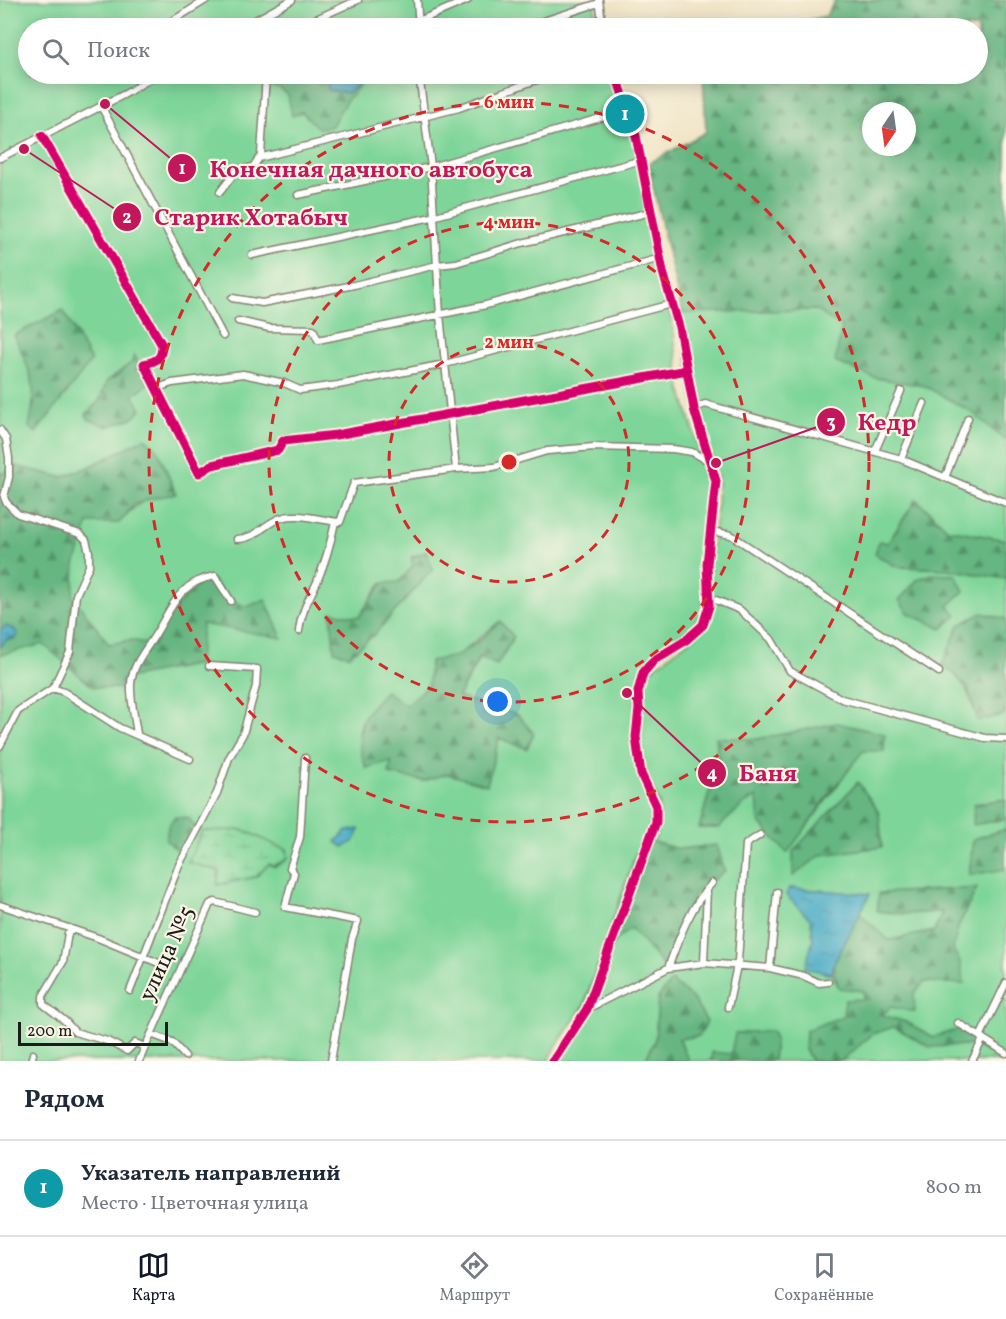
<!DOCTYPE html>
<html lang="ru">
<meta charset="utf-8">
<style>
body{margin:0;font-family:Vollkorn,serif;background:#f2f2f3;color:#1f2937}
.compass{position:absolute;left:862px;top:102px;width:54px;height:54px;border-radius:50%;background:#fff;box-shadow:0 3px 15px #0003;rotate:193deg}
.scale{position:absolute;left:18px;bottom:15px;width:150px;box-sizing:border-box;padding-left:6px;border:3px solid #1c1c1c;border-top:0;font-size:16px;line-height:21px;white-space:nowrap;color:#1c1c1c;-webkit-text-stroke:4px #fcf5e5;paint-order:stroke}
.you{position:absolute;left:498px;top:702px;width:21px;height:21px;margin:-15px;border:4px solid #fff;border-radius:50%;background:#1a73e8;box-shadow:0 0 0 9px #1a73e833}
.badge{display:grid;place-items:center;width:39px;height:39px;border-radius:50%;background:#111827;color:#fff;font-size:20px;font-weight:700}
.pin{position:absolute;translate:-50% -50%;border:3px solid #fff;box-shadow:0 2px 6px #0006}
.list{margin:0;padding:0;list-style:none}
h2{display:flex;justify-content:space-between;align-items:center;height:78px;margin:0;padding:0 24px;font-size:26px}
h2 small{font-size:20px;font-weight:400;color:#747a83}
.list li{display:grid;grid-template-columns:39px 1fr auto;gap:18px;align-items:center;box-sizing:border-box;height:96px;padding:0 24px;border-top:2px solid #e0e1e3}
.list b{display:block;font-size:22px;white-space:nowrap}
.list p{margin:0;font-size:20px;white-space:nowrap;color:#747a83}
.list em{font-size:20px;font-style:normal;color:#747a83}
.icon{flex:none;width:33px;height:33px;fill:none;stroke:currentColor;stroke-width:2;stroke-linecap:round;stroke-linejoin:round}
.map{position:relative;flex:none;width:1006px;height:1061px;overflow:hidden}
.search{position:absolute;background:#fff;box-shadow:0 3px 15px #0003;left:18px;right:18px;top:18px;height:66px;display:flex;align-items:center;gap:15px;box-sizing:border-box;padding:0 21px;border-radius:33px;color:#747a83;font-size:22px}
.sheet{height:174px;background:#fff}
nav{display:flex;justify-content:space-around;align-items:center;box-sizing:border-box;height:84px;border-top:2px solid #e0e1e3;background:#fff;font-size:16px;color:#747a83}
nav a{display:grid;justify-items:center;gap:3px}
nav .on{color:#111827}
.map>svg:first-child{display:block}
.forest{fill:url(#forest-firs);stroke:#41694e;stroke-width:1.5;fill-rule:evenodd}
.wetland{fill:url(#wetland-marsh);stroke:#4d785a;stroke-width:1.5}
.garden{fill:#7ed599;stroke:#4d785a;stroke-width:1.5;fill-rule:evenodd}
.water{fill:url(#water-ripples);stroke:#326471;stroke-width:1.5}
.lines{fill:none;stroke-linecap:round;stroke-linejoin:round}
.minor-casing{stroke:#868070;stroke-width:9}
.minor{stroke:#fff;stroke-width:6}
.cycleway-casing{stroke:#fcf5e5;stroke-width:13}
.cycleway{stroke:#d6006c;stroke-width:9}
.ring{fill:none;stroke:#d62828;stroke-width:3;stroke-dasharray:10 8}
.labels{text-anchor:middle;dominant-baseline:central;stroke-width:4.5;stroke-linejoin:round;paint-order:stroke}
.street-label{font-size:22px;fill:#1c1c1c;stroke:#fcf5e5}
.centre{fill:#d62828;stroke:#fcf5e5;stroke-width:3}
.ring-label{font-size:18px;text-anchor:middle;font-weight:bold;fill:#d62828;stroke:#fcf5e5;stroke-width:4.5;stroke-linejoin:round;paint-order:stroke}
.leader{fill:none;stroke:#c2185b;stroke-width:2}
.callout-dot{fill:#c2185b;stroke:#fcf5e5;stroke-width:2}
.mark-label{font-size:18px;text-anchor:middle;font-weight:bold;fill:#fff}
.callout-label{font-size:24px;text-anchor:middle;font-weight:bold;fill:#c2185b;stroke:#fcf5e5;stroke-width:4.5;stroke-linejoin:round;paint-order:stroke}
</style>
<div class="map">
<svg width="1006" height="1061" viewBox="0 0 1006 1061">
<defs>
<pattern id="forest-firs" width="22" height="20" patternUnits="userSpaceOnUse" patternTransform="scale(1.5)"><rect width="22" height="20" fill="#66b681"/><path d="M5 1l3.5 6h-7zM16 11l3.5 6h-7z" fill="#539369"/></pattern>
<pattern id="wetland-marsh" width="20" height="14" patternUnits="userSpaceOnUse" patternTransform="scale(1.5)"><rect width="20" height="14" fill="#7ed599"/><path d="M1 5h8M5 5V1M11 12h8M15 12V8" fill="none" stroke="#6cb683"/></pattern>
<pattern id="water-ripples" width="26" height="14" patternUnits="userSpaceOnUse" patternTransform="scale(1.5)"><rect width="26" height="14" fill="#47abc6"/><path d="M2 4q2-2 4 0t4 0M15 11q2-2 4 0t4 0" fill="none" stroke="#3a8aa0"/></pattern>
</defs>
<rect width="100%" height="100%" fill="#fcf5e5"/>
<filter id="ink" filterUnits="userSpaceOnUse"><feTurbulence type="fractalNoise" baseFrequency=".0167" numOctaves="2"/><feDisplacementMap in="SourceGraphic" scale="12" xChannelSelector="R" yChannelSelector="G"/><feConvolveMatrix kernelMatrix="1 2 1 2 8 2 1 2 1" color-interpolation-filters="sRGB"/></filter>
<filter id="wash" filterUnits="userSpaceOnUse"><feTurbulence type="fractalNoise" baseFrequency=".008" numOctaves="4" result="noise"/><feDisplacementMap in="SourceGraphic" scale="24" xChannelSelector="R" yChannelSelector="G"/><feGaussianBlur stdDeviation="1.35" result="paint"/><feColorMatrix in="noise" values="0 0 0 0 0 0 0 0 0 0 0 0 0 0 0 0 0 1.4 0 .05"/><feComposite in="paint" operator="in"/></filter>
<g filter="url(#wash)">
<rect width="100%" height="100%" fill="#efe3c4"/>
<!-- forest -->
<path class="forest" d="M835 0H1006V441L925 386 875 378 834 362 816 310 682 313 648 164 706 132 703 74H978V28H777L826 16ZM871 111H907V147H871Z
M270 74H360L367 78 346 101 331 127 317 128 302 112 292 116 272 89Z
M63 310 91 361 36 434 28 427 34 404 14 335Z
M133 353 148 384 137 400 141 409 135 417 107 428 88 419 86 414 99 401 107 381 120 374Z
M144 438 158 450 176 495 135 504 119 523 109 644 133 640 153 646 166 617 202 581 213 580 227 598 265 599 282 638 199 664 126 678 123 689 93 687 43 645 0 655V475L16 466 62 477 89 467Z
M916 499 948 529 1006 540V579L947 569 897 567 875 555 879 540 888 543Z
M426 552 433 569 374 635 349 656 334 651 331 612 359 617C377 590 394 563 426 552Z
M932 574 956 575 964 591 948 606 958 615 942 629 908 613 899 600 918 579Z
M982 613 1006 619V704L1003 715 978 721 967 687 942 666 959 625Z
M500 621 514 636 497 665 479 657 458 696 518 715 534 734 526 749 499 738 487 785 447 774 423 781 389 774 391 762 366 768 358 746 364 713 386 690 428 686 430 661C462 655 478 645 500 621Z
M837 723 885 734 884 752 839 781 787 854 744 804 718 828H699L718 761 716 737 757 739Z
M687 747 660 804 653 807 647 832 654 842 679 849 717 845 725 872 694 894 664 967 631 929 614 943 594 1001 568 1022 635 752 638 773Z
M858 782 879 812 882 847 821 855 793 877V851Z
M1006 799V819L973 826 974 804Z
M175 817 189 818 195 827 181 855 166 840 168 826Z
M1006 829 1005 871 969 876 973 839Z
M977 888 959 925 964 985 925 982 915 1012 882 1015 906 1022 933 1037 959 1029 996 1055 969 1045 930 1047 894 1027 873 1034 841 1061H812L805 1050 806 1030 843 1016 845 1000 863 991 839 988 832 967 860 914 889 940 934 931 942 913 904 914 876 911 879 893Z
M671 981 693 999 707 1022 699 1036 679 1039 689 1061H645L655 1039 658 998Z
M772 1031 775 1040 773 1061H711L712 1052 735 1033Z"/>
<!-- wetland -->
<path class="wetland" d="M242 830C258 835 271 845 287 849L288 859 260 872 256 877 216 885 187 863 202 831Z"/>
<!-- garden -->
<path class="garden" d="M0 0H594L597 28H28V74H270L272 88H278L288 95 292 116 302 112 318 128 331 127 346 101 366 78 360 74H609L637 147 659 273 673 328 681 389 699 449 710 475V507L703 585 704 610 685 637 652 658 641 670 636 691 633 736 638 774 653 807 652 821 634 858 583 1007 556 1046 549 1061H0V655L43 644 93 687 123 689 126 678 199 664 202 624 282 638 265 599 247 607 227 598 213 580 202 581 166 617 153 646 133 640 109 644 73 597 75 565 88 523H119C139 500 146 498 176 494L158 450 145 438 89 467 62 477 16 466 0 475ZM63 310 91 361 36 433 29 427C39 385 31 373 14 335ZM134 354 148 384 133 395 141 409 135 417 107 427 88 419 86 414 99 401 107 381 132 362ZM426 552 433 569 374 635 349 656 334 651 331 612 359 617 381 583 399 582 413 566 411 557ZM500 621 514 637 497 665 480 657 458 697 518 715 534 734 527 749 499 738 487 785 447 774 423 781 389 774 391 761 366 768C352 730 359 718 386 691L406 705 428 686 430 661 457 656ZM175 817 189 818 195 827 181 854 166 840 168 826ZM242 830C258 835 271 845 287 849L288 859 275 867 269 864 256 877 217 885 219 871 188 862 202 831Z
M816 310 842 327 835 362 875 378 925 386 973 413 1006 441V540L948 529 916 499 888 543 879 541 875 554 897 567 947 569 1006 579V619L982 613 959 625 942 665C967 681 969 694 978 721L1003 715 1006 704V799L974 804 973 825 1006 819V829L973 839 969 875 1006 869V1061H841L873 1034 894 1027 930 1047 969 1045 993 1054 959 1029 933 1037 906 1022 882 1015 891 1007 915 1012 914 993 925 982 964 984 960 962 953 949 959 925 977 888 879 893 877 911 904 914 942 912 934 931 889 940 860 914 869 894 789 888 811 920 813 940 825 974H832L839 988 863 991V999L845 1000 843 1016 806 1030 805 1050 812 1061H773L775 1040 772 1031 735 1033 731 1054 712 1052 711 1061H689L679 1039 699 1036 707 1022 693 999 671 981 658 998 655 1039 645 1061H557L590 1010 614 942 631 928 664 967 694 894 725 871 717 845 679 849 654 842 659 825 660 804 645 773 640 738 643 710 641 692 645 675 705 628 712 607 708 578 717 509 718 475 706 448 691 388 682 313ZM932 574 956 575 964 591 948 606 957 615 942 629 908 613 899 600 918 579ZM837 723 885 734 884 751H863L787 853 759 822 757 797 744 804 718 828H699L718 761 716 737 757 739ZM858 782 879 812 882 847 821 855 793 876V851Z"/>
<!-- water -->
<path class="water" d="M339 76 356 78 357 86 347 93 328 90V83L331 78Z
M5 626 14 629 18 635 14 639H7L0 647V632Z
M359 829C358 839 353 844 343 847L336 842 345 832Z
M789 888 870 894 832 967V974L805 968 813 940 811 920 786 895Z"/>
</g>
<g filter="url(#ink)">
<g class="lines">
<defs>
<path id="minor" d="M417 0 419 28
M599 0 603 28
M161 28 206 0
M241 28 292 0
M296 28 358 0
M402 28 468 0
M522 28 599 3
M419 74 431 167 440 315 456 469
M101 106 223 336
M42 136 162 345C162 359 157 361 144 364L199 473 212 465 278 450 283 441 336 435 687 370
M0 158 125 94 158 74
M259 158 459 108 553 74
M220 192 236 171 253 167 261 155 266 74
M298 195 431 167 628 110
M252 255 432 217 642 160
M232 298 262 303 354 285 437 265 456 263 522 243 651 212
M238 321 269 328 313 329 318 340 486 305 661 258
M155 389 172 383 243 374 284 383 300 390 338 385 445 364 671 304
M694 409 705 404 901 459 1006 503
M0 430 6 439 9 458V477L4 497 6 502 18 514 80 534 86 540 89 552V566L76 595 70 652 53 688 18 711 0 746
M875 451 901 391
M901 459 924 403
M945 478 968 418
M711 531 731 535 939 672
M237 539C255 539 262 526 278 519 295 511 322 521 340 522L354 483 456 469 494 467 547 451 594 447 673 449 692 452 710 462
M708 599 716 600 740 610 771 639 790 671 842 699 985 738 1006 739
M299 631C301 612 309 599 317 582 325 563 331 542 335 522
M53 688 64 692 120 728 190 759
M137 734C135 718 130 700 131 684 132 665 146 650 155 635 172 608 178 582 215 576L231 601
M305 758 300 837 290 868 294 873 285 907 358 921 352 939 331 1061
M0 905 98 938 161 964
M69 928 63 962 43 996V1004L65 1021 75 1032 107 1041 127 1051 135 1043 145 1047
M704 963 707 889
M668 968C679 938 690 907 712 883
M770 968 777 892
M130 991 179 865 217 793 229 758 243 734 256 686 257 669 209 666
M728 1007 738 961 746 844 760 835
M587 1009 668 968 704 963 770 968 804 976 819 983 828 982
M958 1023 1006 1053
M151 1034 172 1042 185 1056
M980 1037 1006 983
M31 1061 33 1054
M139 1061 210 904 215 902 255 912
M553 1061 587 1009 656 822V806L641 774 636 737 639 709 638 692 643 673 654 660 685 641 703 625 709 606 707 564 716 481 694 409 679 327 663 272 636 136 616 74
M972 1061 983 1039"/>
</defs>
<!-- minor casing -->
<use href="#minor" class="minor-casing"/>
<!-- minor -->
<use href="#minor" class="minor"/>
<defs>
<path id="cycleway" d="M42 136 162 345C162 359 157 361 144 364L199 473 212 465 278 450 283 441 336 435 687 370
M553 1061 587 1009 656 822V806L641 774 636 737 639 709 638 692 643 673 654 660 685 641 703 625 709 606 707 564 716 481 694 409 679 327 663 272 636 136 616 74"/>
</defs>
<!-- cycleway casing -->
<use href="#cycleway" class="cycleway-casing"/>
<!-- cycleway -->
<use href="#cycleway" class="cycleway"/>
</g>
</g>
<!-- distance rings -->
<g class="ring">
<circle cx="509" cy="462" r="120"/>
<circle cx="509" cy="462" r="240"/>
<circle cx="509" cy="462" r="360"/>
</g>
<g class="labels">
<!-- street labels -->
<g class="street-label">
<text transform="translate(168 954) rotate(-65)">улица №5</text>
</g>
</g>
<circle cx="509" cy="462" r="9" class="centre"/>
<g class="ring-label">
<text x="509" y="108">6 мин</text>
<text x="509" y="228">4 мин</text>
<text x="509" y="348">2 мин</text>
</g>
<!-- callouts -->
<path class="leader" d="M105 104L182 168M24 149L127 217M716 463L831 422M627 693L712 773"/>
<g class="callout-dot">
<circle cx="105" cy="104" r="6"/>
<circle cx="24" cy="149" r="6"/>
<circle cx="716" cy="463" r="6"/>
<circle cx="627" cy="693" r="6"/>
<circle cx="182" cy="168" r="15"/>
<circle cx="127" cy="217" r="15"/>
<circle cx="831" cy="422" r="15"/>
<circle cx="712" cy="773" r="15"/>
</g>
<g class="mark-label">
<text x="182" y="174">1</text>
<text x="127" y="223">2</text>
<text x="831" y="428">3</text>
<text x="712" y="779">4</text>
</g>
<g class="callout-label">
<text x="371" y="177">Конечная дачного автобуса</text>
<text x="251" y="225">Старик Хотабыч</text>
<text x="887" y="430">Кедр</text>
<text x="768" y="781">Баня</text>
</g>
</svg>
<svg class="compass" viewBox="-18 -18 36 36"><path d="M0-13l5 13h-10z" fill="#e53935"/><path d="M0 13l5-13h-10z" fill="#747a83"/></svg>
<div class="scale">200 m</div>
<div class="you"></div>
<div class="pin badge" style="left:625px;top:114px;background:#0f9aa8">1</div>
<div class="search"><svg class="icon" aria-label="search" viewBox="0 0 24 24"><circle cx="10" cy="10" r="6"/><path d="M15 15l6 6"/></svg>Поиск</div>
</div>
<section class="sheet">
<h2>Рядом<small></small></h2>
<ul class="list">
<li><span class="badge" style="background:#0f9aa8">1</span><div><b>Указатель направлений</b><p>Место · Цветочная улица</p></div><em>800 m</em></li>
</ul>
</section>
<nav>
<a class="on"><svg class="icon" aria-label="map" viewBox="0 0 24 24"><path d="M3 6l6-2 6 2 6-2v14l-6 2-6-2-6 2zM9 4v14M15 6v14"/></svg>Карта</a>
<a><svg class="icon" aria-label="directions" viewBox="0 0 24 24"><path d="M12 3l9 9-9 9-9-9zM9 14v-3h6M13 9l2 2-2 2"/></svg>Маршрут</a>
<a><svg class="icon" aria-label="saved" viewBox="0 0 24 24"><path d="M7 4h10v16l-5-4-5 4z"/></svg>Сохранённые</a>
</nav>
